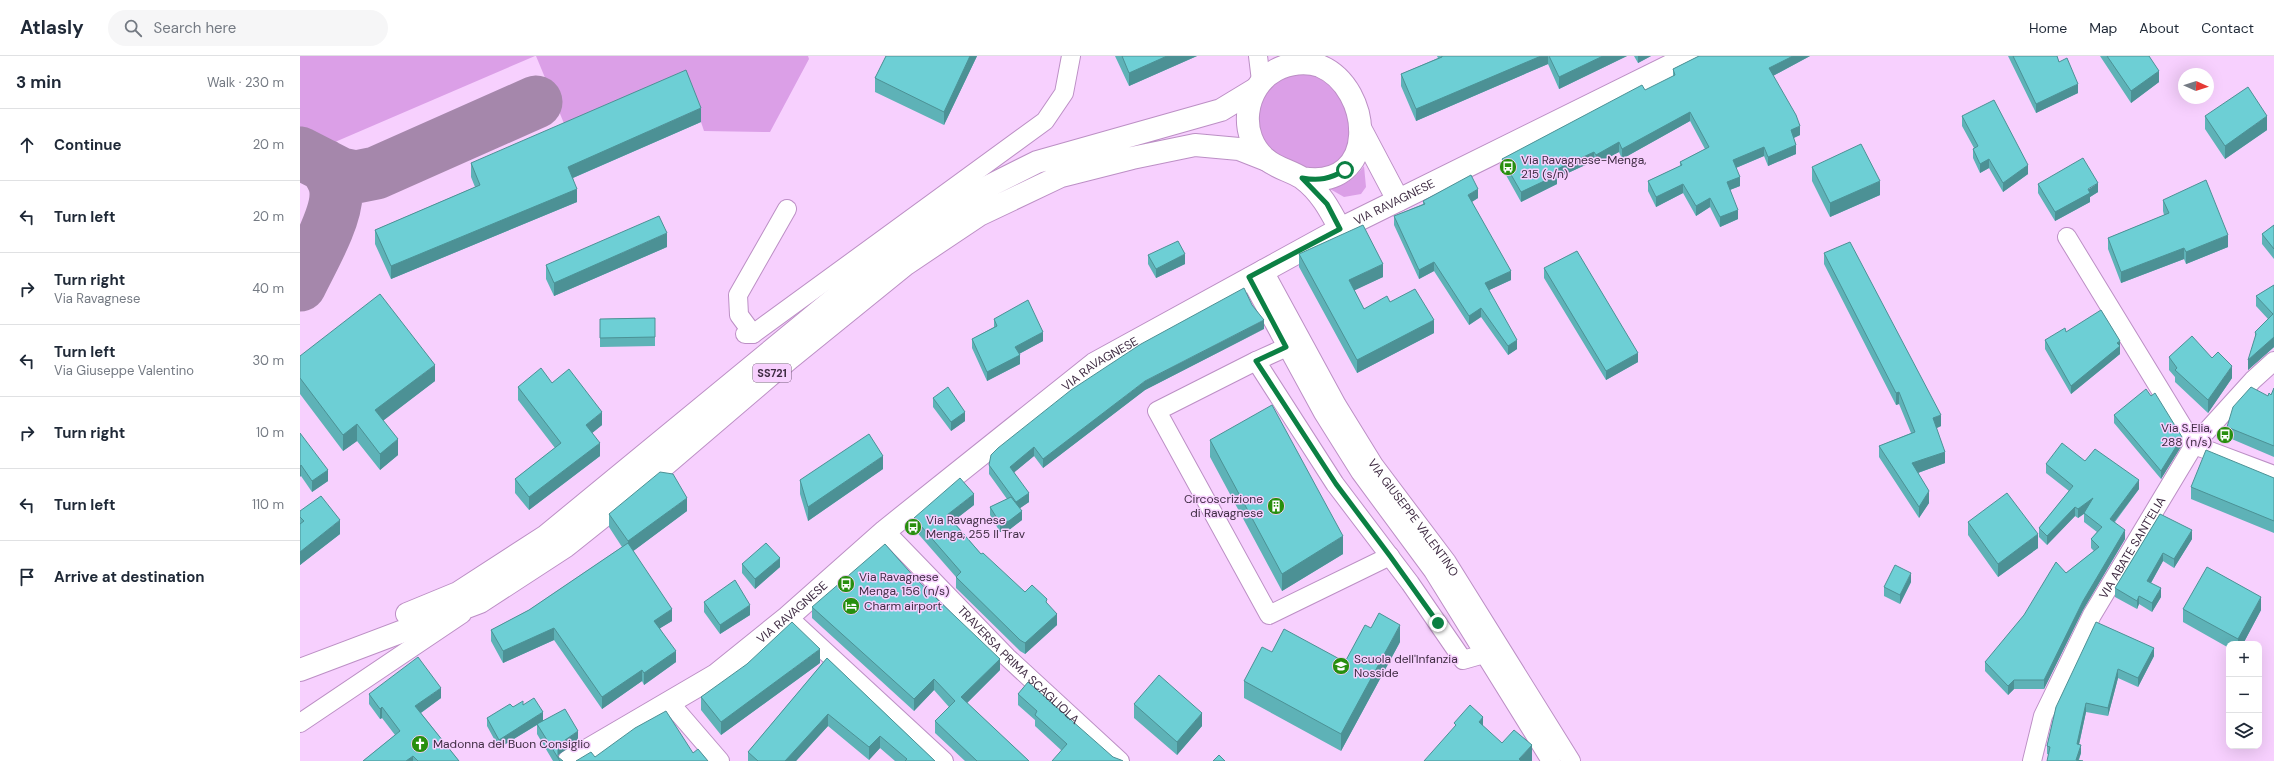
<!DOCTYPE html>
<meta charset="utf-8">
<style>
body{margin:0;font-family:"DM Sans",sans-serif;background:#f6f6f7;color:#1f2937}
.controls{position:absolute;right:12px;bottom:12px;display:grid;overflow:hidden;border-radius:8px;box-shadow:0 4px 16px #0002}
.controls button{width:36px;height:36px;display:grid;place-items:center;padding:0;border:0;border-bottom:1px solid #e0e1e3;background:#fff;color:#1f2937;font:20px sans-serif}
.compass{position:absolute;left:1878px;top:12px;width:36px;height:36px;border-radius:50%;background:#fff;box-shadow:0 4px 16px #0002;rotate:93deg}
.stop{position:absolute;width:12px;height:12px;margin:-9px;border:3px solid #0b8043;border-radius:50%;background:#fff}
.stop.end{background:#0b8043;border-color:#fff;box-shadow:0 1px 4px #0008}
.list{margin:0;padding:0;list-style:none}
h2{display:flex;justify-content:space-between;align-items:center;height:52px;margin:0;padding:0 16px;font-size:17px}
h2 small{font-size:13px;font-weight:400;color:#747a83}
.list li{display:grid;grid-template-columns:26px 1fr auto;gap:12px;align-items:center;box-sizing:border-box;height:72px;padding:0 16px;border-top:1px solid #e0e1e3}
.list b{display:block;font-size:15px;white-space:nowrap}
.list p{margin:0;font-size:13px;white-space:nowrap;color:#747a83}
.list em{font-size:13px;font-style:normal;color:#747a83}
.icon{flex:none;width:22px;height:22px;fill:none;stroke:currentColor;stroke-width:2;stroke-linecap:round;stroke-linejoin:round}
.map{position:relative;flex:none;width:1974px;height:705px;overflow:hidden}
header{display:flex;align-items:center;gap:24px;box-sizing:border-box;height:56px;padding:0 20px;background:#fff;border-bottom:1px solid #e0e1e3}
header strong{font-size:19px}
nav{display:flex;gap:22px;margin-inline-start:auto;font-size:14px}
.search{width:280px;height:36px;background:#f6f6f7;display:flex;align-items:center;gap:10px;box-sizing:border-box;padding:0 14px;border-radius:22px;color:#747a83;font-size:15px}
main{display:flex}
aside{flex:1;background:#fff}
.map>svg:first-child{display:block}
.green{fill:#db9fe7}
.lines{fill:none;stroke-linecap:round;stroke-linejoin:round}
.taxiway{stroke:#a587ab;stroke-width:53}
.minor-casing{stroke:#bc8fc5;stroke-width:20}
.secondary-casing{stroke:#bc8fc5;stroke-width:24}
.trunk-casing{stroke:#bc8fc5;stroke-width:24}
.minor{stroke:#fff;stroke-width:18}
.secondary{stroke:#fff;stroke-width:22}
.trunk{stroke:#fff;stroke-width:22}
.wall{fill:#5eb2b7}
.shaded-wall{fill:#4c9195}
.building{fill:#6dcfd5;stroke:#4c9195}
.route{stroke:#0b8043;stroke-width:5}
.labels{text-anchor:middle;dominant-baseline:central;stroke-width:3;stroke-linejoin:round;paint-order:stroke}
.shield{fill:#f7d0fe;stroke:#775e7c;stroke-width:1}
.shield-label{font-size:11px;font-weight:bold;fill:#402d44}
.poi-label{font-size:12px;fill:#402d44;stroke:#f7d0fe;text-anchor:start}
.street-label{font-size:12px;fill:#402d44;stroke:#f7d0fe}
</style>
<header>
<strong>Atlasly</strong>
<div class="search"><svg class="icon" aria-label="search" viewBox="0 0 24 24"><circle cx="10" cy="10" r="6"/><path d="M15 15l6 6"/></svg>Search here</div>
<nav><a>Home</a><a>Map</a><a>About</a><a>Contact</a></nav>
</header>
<main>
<aside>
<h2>3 min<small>Walk · 230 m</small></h2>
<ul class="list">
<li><svg class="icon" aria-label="ahead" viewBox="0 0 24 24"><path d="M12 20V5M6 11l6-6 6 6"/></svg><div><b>Continue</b></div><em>20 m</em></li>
<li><svg class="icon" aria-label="left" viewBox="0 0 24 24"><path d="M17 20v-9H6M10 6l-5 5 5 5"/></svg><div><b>Turn left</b></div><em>20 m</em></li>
<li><svg class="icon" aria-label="right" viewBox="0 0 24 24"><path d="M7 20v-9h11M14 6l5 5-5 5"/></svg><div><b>Turn right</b><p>Via Ravagnese</p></div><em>40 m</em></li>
<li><svg class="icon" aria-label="left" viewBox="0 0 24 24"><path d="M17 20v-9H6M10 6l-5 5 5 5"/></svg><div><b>Turn left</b><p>Via Giuseppe Valentino</p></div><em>30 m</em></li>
<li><svg class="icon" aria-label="right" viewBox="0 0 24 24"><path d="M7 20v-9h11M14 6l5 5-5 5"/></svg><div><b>Turn right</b></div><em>10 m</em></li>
<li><svg class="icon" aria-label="left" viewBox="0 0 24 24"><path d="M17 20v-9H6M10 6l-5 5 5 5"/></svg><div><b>Turn left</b></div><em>110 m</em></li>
<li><svg class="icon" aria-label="arrive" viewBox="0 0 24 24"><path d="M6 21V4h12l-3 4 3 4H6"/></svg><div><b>Arrive at destination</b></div></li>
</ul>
</aside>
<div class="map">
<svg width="1974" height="705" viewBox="0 0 1974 705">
<rect width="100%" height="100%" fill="#f7d0fe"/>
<!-- green -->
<path class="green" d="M0 0H235L21 92 0 81Z
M236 0H508L509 3 470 76 404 75 401 66 268 77Z
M1007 18C1031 23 1047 46 1051 71 1052 79 1050 88 1050 96L1027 114C1020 113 1012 114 1005 112 992 109 972 97 963 86 954 73 953 42 966 31 977 22 993 19 1007 18Z
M1064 110 1066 131 1061 138 1044 141 1030 133C1045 129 1055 123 1064 110Z"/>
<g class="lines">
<!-- taxiway -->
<path class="taxiway" d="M0 97 41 118 56 121 76 117 236 46
M0 229C11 206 37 162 36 137 36 127 31 118 24 109"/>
<defs>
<g id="minor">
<path d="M958 0 961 25"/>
<path d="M1767 181 1894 389 1974 419"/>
<path id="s1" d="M963 213 1037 349 1074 409 1147 506 1271 705"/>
<path d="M949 221 1023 357 1060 416 1133 515 1251 705"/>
<path d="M445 278H453L745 65 764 37 771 0"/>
<path d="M453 278 439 259 438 239 487 153"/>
<path d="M998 286 956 305 1035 428 1110 527 1163 604 1184 598"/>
<path d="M956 305 857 355 969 559 1090 500"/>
<path id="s2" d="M585 475 707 601 820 705"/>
<path d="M488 561 644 705"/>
<path d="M370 647 420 705"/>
<path d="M0 667 162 558"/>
<path id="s3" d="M1732 705 1743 660 1792 559 1894 389 1953 324 1974 305"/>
</g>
<g id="secondary">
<path d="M1060 72 1098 144"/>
<path d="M1002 122C1080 135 1073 32 1020 10 1006 5 989 7 976 14 944 31 937 80 967 104 977 112 991 115 1002 122 1020 135 1030 154 1040 173"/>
<path id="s4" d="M269 705 416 619 488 561 585 475 794 308 1040 173 1390 0"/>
</g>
<path id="trunk" d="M107 558 158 537 246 480 601 188 685 132 737 106 921 54 954 34
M0 614 180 546 266 490 331 438 490 302 606 208 679 159 761 120 832 102 895 89 939 93 967 104"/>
</defs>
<!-- minor casing -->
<use href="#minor" class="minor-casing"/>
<!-- secondary casing -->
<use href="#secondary" class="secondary-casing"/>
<!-- trunk casing -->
<use href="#trunk" class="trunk-casing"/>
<!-- minor -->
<use href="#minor" class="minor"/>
<!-- secondary -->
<use href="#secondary" class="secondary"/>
<!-- trunk -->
<use href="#trunk" class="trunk"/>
</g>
<!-- wall -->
<path class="wall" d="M586 0H677L644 69 575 36V22Z
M815 0H897L829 30Z
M1137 0H1327L1259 33 1248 8 1116 65 1101 30V18L1138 2Z
M1334 0H1351L1338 7Z
M1399 0H1510L1473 20 1500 79 1494 82 1496 98 1468 110 1464 100 1436 112 1440 130 1430 134 1438 163 1420 171 1410 151 1396 160 1383 137 1356 151 1348 135V125L1380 110V106L1405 93 1390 65 1322 103 1319 96 1296 108 1294 105 1257 122V128L1221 146 1202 112V103L1373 21V13Z
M1708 0H1757L1759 6 1778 37 1736 57Z
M1800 0H1849L1859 26 1831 47Z
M1662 60 1728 118 1703 136 1689 112 1680 117 1673 102V93L1674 92 1662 70Z
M1905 60 1967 74 1925 103 1905 73Z
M401 66 273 122 277 146 91 223 75 188V174L175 131 171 121V107Z
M1512 111 1580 139 1530 161 1512 125Z
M1738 128 1798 136 1790 141V146L1755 165 1738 137Z
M1178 142 1172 146 1211 224 1189 234 1217 293 1208 299 1181 261 1169 269 1134 215 1119 223 1094 169V160L1123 148V145Z
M1863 144 1928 191 1886 208 1884 203 1821 227 1808 193V182L1864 159 1863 155Z
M1974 169V203L1962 188V178Z
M367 191 254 240 246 223V209Z
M1524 197 1641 370 1636 372 1645 407 1618 417 1629 447 1619 462 1579 401V390L1611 377 1599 348 1596 349 1524 208Z
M999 198 1083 221 1054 234 1064 253 1090 246 1134 277 1057 317 999 211Z
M848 199 885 208 856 222 848 208Z
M1244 212 1338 306 1306 324 1244 222Z
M1974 229V291L1948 314 1955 283V276L1968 263 1956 250V240Z
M355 262V290L300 291V263Z
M694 263 743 285 719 298 720 308 687 325 672 292V283L694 271Z
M964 273 845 334 743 412 734 400 714 416 729 446 720 452 722 464 709 474 700 476 690 459V451L707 443 689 418V409Z
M1766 276 1820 285V298L1771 338 1745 293V284Z
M0 300 135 325 83 364 98 399 80 414 57 385 43 395 0 338Z
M1869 301 1932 322 1908 357 1875 326V321L1869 314Z
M252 327 302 369 292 377 300 400 229 454 215 437V423L255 392 218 344V331Z
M1974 332V401L1927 381V371L1968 340 1971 339Z
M633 342 665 365 651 375 633 351Z
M1814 359 1882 389 1861 423 1814 367Z
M0 377 28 425 12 436 1 420Z
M910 384 1043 498 982 535 910 401Z
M1785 405 1839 433 1815 466 1825 483 1783 554 1744 633H1714L1708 639 1685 615V606L1766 517 1794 495 1791 492V483L1797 476 1784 466V458L1778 462 1775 460 1747 489 1739 481V472L1769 435 1746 417V408Z
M583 413 508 465 500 438V424Z
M1974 422V477L1891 443V431Z
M674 449 653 465 681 498 725 536 747 547 757 569 725 598 720 595 656 532V521L614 473V462Z
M0 455 40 478 0 509Z
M387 455 333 495 372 565 360 572 376 606 344 629 342 625 302 653 254 584 203 607 191 585V574L229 554 322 491 309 471V458Z
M1860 458 1892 483 1874 512 1863 505 1851 527 1861 541 1852 556 1839 548 1837 553 1815 541V532Z
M1668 466 1738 492 1698 521 1668 479Z
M442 508 480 511 455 533 442 517Z
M616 523 700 614 667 647 729 705H665L635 677V665L649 651 634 634 614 655 512 562V551Z
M1611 526 1600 548 1584 540V531Z
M404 546 450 559 420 578 404 556Z
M1883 553 1961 554 1943 588H1929V592L1883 566Z
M1100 586 1041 695 944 642V625L972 596 1045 606Z
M1854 592V600L1838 631 1818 622 1808 660 1786 656 1779 689 1781 697 1779 704 1747 698V690L1756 651Z
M527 602 635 705H595L580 692 569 704 528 670 496 705H448V696Z
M520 607 421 679 401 654V641Z
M69 638 141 642 121 657 159 705H63L95 679 82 662 80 663 69 648Z
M718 638 813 701 761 694 735 670V664L718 649Z
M834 648 902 670 877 699 834 662Z
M223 649 243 664 278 685 258 699V701L263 705H253L237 678V669L199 692 187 670V662L213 651Z"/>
<!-- shaded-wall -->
<path class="shaded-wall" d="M670 0H677L644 69V56Z
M867 0H897L829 30V17Z
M1241 0H1248V8L1116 65V53Z
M1303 0H1327L1259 33V21Z
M1338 0H1351L1338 7Z
M1493 0H1510L1469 22V12Z
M1859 15V26L1831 47V35Z
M1778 28V37L1736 57V48Z
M401 52V66L268 124V111Z
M1390 56V65L1322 103V93Z
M1967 60V74L1925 103V90Z
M1500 70V79L1491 83V74Z
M1319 86V96L1296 108V99Z
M1496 89V98L1468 110V101Z
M1464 91V100L1433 113V104Z
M1294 96V105L1257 122V128L1221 146V136L1255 114Z
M1689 103V112L1680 117V108Z
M1728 109V118L1703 136V127Z
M1440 121V130L1427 135V126Z
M1580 125V139L1530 161V147Z
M1798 127V136L1790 141V146L1755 165V156Z
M1383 128V137L1356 151V141Z
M277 133V146L91 223V210Z
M1178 133V142L1168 148V139Z
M1410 142V151L1396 160V150Z
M1438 154V163L1420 171V161Z
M367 177V191L254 240V227Z
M1928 179V191L1886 208V196Z
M1884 192V203L1821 227V216Z
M885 198V208L856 222V213Z
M1134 206V215L1119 223V214Z
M1083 208V221L1049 237V224Z
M1211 215V224L1185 236V227Z
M1181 252V261L1169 269V260Z
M964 264V273L845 334 743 412V403L845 325Z
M1134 264V277L1057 317V304Z
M743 276V285L715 300V291Z
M1974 281V291L1948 314V304Z
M1217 284V293L1208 299V290Z
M1820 285V298L1771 338V330Z
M1338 297V306L1306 324V315Z
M720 299V308L687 325V316Z
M135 309V325L75 371V354Z
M1932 310V322L1908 357V344Z
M1599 336V348L1596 349V337Z
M302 356V369L286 382V369Z
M665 356V365L651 375V366Z
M1641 359V370L1633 374V362Z
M57 368V385L43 395V379Z
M1882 381V389L1861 423V415Z
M98 383V399L80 414V398Z
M300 387V400L229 454V441Z
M734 391V400L710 420V411Z
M1645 396V407L1612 419V407Z
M583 400V413L508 465V451Z
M1 409V420L0 421V410Z
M28 414V425L12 436V425Z
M1839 424V433L1810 471V463Z
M1629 435V447L1619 462V451Z
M729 437V446L716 455V446Z
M674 438V449L647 470V459Z
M387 442V455L328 499V485Z
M1793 442V451L1778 462V453Z
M1775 451V460L1747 489V480Z
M722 455V464L709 474 700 476V467Z
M40 464V478L0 509V496Z
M1825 474V483L1783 554 1744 633V624L1783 545Z
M1892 474V483L1874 512V503Z
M1738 478V492L1698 521V508Z
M1043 480V498L982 535V518Z
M1863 497V505L1847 534V525Z
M480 502V511L455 533V523Z
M1611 517V526L1600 548V539Z
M1861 532V541L1852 556V547Z
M1839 540V548L1837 553V545Z
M1961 541V554L1943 588H1938V583Z
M450 549V559L420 578V569Z
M372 553V565L354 576V565Z
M757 558V569L725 598V587Z
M1100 569V586L1041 695V678Z
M254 572V584L203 607V595Z
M1854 592V600L1838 631V622Z
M520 593V607L421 679V666Z
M376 595V606L344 629V617Z
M700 603V614L661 653V641Z
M1818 613V622L1808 660V652Z
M342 614V625L302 653V641Z
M634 623V634L614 655V643Z
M1714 624V633L1708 639V630Z
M141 632V642L115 661V650Z
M1786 647V656L1777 697V688Z
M82 651V662L80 663V653Z
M243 656V665L199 692V684Z
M902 657V670L877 699V686Z
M528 658V670L496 705H485Z
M1183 661V678L1179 666Z
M278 675V685L258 699V689Z
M580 680V692L569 704V691Z
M1232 689V705H1219V703Z
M1781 689V697L1778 705 1776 704Z
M113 700V705H106Z"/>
<!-- building -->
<path class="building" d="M586 0H670L644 56 575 22Z
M822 0H867L829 17Z
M1142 0H1241L1116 53 1101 18 1142 1Z
M1249 0H1303L1259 21Z
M1399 0H1493L1469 12 1496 59 1500 70 1491 74 1496 89 1468 101 1464 91 1433 104 1440 121 1427 126 1438 154 1420 161 1410 142 1396 150 1383 128 1356 141 1348 125 1382 109 1380 106 1409 91 1390 56 1322 93 1319 86 1296 99 1294 96 1255 114 1257 119 1221 136 1202 103 1342 29 1345 34 1375 19 1373 13Z
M1713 0H1757L1759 6 1767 2 1778 28 1736 48Z
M1807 0H1849L1859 15 1831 35Z
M386 14 401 52 268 111 277 133 91 210 75 174 180 129 171 107Z
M1948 31 1967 60 1925 90 1905 60Z
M1694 44 1728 109 1703 127 1689 103 1680 108 1673 93 1678 90 1662 60Z
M1561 88 1580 125 1530 147 1512 111Z
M1783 102 1798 127 1788 133 1790 137 1755 156 1738 128Z
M1171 119 1178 133 1168 139 1211 215 1185 227 1217 284 1208 290 1181 252 1169 260 1134 206 1119 214 1094 160 1125 148 1123 145Z
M1906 124 1928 179 1886 196 1884 192 1821 216 1808 182 1869 157 1863 144Z
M359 160 367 177 254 227 246 209Z
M1063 169 1083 208 1049 224 1064 253 1087 240 1090 246 1115 233 1134 264 1057 304 999 198Z
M1974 169V193L1962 178Z
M878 185 885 198 856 213 848 199Z
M1550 186 1641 359 1633 362 1645 396 1612 407 1629 435 1619 451 1579 390 1615 376 1599 336 1596 337 1524 197Z
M1277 195 1338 297 1306 315 1244 212Z
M1974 229V281L1948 304 1956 278 1955 276 1973 258 1956 240Z
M944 232 952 249 964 264 845 325 743 403 734 391 710 411 729 437 716 446 689 409 691 399 698 392 771 334 841 288Z
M80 238 135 309 75 354 98 383 80 398 57 368 43 379 0 322V300Z
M728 244 743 276 715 291 720 299 687 316 672 283 697 270 694 263Z
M1801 254 1820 285 1817 287 1820 290 1771 330 1745 284 1765 272 1766 276Z
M355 262V281L300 282V263Z
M1892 280 1912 302 1918 296 1932 310 1908 344 1875 314 1877 312 1869 301Z
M241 312 252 327 269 313 302 356 286 369 300 387 229 441 215 423 261 387 218 331Z
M648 331 665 356 651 366 633 342Z
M1951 331 1968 340 1969 337 1971 339 1974 332V390L1927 371 1933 351Z
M1846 333 1851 340 1855 337 1882 381 1861 415 1814 359Z
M972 349 1043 480 982 518 910 384Z
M0 377 28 414 12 425 1 409 0 410Z
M569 378 583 400 508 451 500 424Z
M1762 387 1785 405 1795 393 1839 424 1810 463 1825 474 1783 545 1744 624H1714L1708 630 1685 606 1724 559 1756 506 1766 517 1799 491 1791 483 1802 471 1784 457 1793 442 1778 453 1775 451 1747 480 1739 472 1773 430 1746 408Z
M1906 394 1974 422V465L1891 431Z
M360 416 373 418 387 442 328 485 309 458Z
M660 422 674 438 647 459 681 498 683 497 725 536 732 529 747 543 746 546 757 558 725 587 720 584 656 521 661 516 614 462Z
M1707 437 1738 478 1698 508 1668 466Z
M21 440 40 464 0 496V468L4 465 0 461V455Z
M711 441 722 455 709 465 700 467 690 451Z
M1860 458 1892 474 1874 503 1863 497 1847 525 1861 532 1852 547 1839 540 1837 545 1815 532Z
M328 487 372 553 354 565 376 595 344 617 342 614 302 641 254 572 203 595 191 574 229 554Z
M466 487 480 502 455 523 442 508Z
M585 488 616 523 700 603 661 641 729 705H677L635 665 655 645 634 623 614 643 512 551Z
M1595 509 1611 517 1600 539 1584 531Z
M1907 511 1961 541 1938 583 1883 553Z
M435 524 450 549 420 569 404 546Z
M1079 557 1100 569 1041 678 944 625 962 591 972 596 984 573 1045 606 1065 569 1071 572Z
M492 566 520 593 421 666 401 641 447 608Z
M1796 566 1854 592 1838 622 1818 613 1808 652 1786 647 1777 688 1781 689 1776 704 1783 705H1747L1750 691 1747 690 1756 651Z
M118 601 141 632 115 650 159 705H118L113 700 106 705H63L100 675 82 651 80 653 69 638Z
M527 602 635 705H605L607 703 580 680 569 691 528 658 485 705H458L448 696Z
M859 619 902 657 877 686 834 648Z
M728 626 813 701 821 704 823 705H752L767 688 735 659 737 655 718 638Z
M234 642 243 656 199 684 187 662 210 648 213 651 223 645V649Z
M1170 649 1183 661 1179 666 1202 687 1214 674 1232 689 1219 703 1221 705H1124L1156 669 1154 667Z
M265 653 278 675 258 689V701L263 705H260L237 668Z
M366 655 393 697 398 693 408 705H276L291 696 295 701 335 672Z
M919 699 925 705H913Z"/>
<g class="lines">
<!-- route -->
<path class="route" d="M1045 114C1030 123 1019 125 1002 122L1027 148 1040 173 949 221 986 291 956 305 1036 428 1090 500 1138 567"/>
</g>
<!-- icons -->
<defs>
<symbol id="bus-disc" viewBox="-11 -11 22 22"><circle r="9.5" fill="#288f0e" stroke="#f7d0fe"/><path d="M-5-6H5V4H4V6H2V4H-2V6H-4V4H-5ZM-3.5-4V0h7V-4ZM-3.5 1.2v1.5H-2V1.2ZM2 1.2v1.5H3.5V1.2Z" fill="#fff"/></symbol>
<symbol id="building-disc" viewBox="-11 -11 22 22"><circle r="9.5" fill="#288f0e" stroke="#f7d0fe"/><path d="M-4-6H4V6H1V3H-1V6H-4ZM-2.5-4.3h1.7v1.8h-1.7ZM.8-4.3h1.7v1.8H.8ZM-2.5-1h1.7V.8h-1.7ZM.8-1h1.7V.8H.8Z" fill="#fff"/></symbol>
<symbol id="hotel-disc" viewBox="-11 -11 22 22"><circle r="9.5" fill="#288f0e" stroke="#f7d0fe"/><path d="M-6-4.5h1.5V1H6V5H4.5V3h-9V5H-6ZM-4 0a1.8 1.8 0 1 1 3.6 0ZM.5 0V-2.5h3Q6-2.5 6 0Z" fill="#fff"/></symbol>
<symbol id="school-disc" viewBox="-11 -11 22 22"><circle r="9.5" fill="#288f0e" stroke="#f7d0fe"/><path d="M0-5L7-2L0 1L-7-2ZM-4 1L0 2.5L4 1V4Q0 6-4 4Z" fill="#fff"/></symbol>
<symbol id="church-disc" viewBox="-11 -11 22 22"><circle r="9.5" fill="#288f0e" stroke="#f7d0fe"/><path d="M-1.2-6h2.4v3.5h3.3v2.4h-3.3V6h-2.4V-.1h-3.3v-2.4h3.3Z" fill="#fff"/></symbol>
</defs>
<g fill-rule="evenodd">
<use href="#bus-disc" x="1198" y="101" width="20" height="20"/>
<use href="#bus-disc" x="1915" y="369" width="20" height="20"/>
<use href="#building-disc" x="966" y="440" width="20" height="20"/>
<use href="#bus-disc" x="603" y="461" width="20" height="20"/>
<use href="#bus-disc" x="536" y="518" width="20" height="20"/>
<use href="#hotel-disc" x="541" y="540" width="20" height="20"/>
<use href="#school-disc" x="1031" y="600" width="20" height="20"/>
<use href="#church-disc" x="110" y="678" width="20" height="20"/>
</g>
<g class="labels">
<!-- shield labels -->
<rect class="shield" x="453" y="308" width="38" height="18" rx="3"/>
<g class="shield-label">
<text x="472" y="317">SS721</text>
</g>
<!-- poi labels -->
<g class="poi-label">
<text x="1221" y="104">Via Ravagnese-Menga,<tspan x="1221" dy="14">215 (s/n)</tspan></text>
<text x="1912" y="372" text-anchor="end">Via S.Elia,<tspan x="1912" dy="14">288 (n/s)</tspan></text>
<text x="963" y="443" text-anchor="end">Circoscrizione<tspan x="963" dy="14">di Ravagnese</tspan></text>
<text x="626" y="464">Via Ravagnese<tspan x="626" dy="14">Menga, 255 II Trav</tspan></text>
<text x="559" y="521">Via Ravagnese<tspan x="559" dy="14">Menga, 156 (n/s)</tspan></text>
<text x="564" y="550">Charm airport</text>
<text x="1054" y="603">Scuola dell'Infanzia<tspan x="1054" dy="14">Nosside</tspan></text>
<text x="133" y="688">Madonna del Buon Consiglio</text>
</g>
<!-- street labels -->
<g class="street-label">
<text stroke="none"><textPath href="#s4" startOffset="1001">VIA RAVAGNESE</textPath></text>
<text stroke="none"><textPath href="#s4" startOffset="665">VIA RAVAGNESE</textPath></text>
<text stroke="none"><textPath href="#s1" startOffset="291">VIA GIUSEPPE VALENTINO</textPath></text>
<text stroke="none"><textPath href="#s3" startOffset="237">VIA ABATE SANT'ELIA</textPath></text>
<text stroke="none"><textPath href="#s4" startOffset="269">VIA RAVAGNESE</textPath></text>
<text stroke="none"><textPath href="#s2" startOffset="189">TRAVERSA PRIMA SCAGLIOLA</textPath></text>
</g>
</g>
</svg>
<div class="controls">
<button>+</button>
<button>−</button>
<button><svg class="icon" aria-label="layers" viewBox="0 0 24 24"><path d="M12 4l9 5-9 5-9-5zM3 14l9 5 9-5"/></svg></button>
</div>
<svg class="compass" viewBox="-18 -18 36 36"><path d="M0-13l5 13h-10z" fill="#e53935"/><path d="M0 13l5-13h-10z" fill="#747a83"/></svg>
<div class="stop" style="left:1045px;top:114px"></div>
<div class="stop end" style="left:1138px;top:567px"></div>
</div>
</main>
